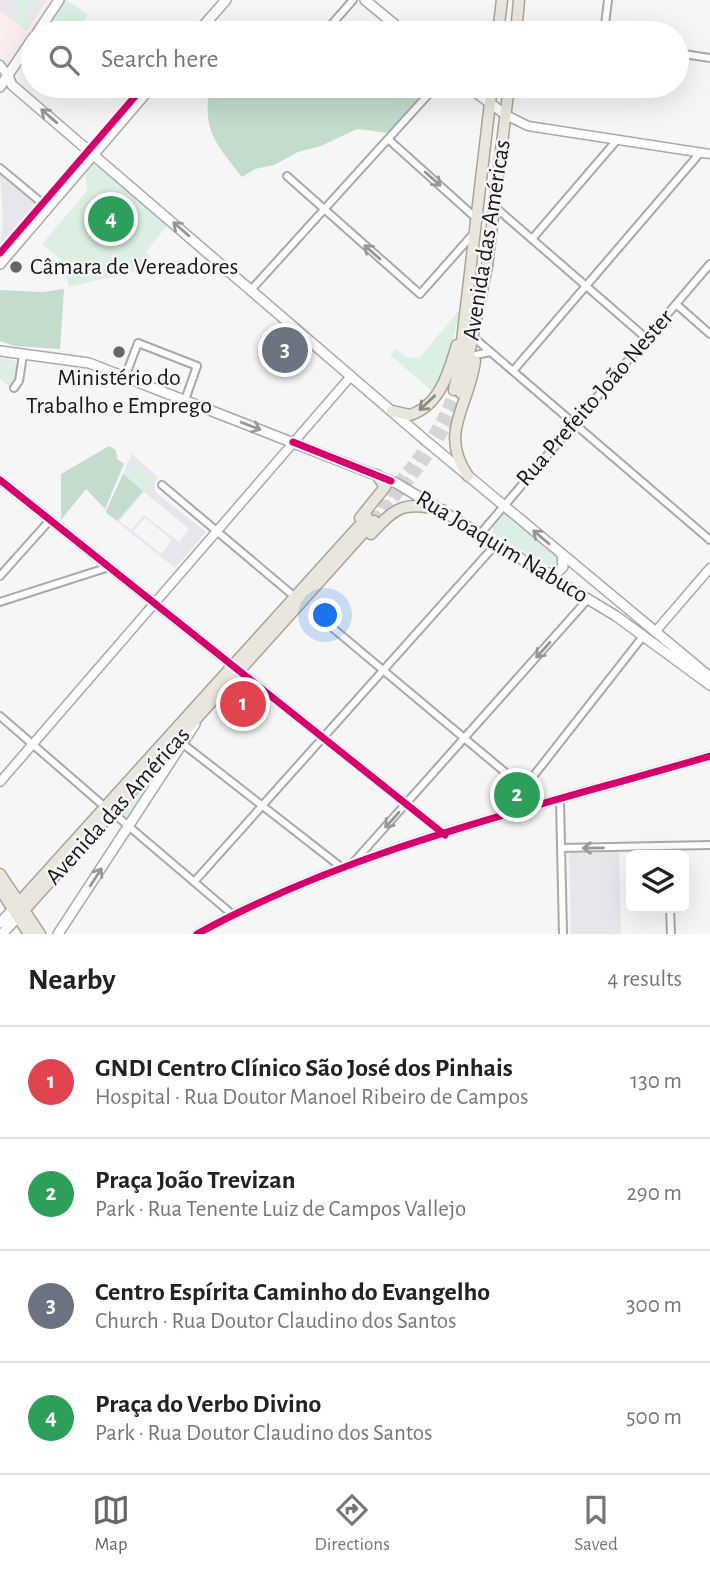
<!DOCTYPE html>
<meta charset="utf-8">
<style>
body{margin:0;font-family:"Alegreya Sans",sans-serif;background:#f2f2f2;color:#222}
.controls{position:absolute;right:21px;bottom:21px;display:grid;overflow:hidden;border-radius:10px;box-shadow:0 7px 28px #0002}
.controls button{width:63px;height:63px;display:grid;place-items:center;padding:0;border:0;border-bottom:2px solid #e0e0e0;background:#fff;color:#222;font:35px sans-serif}
.you{position:absolute;left:326px;top:616px;width:24px;height:24px;margin:-18px;border:5px solid #fff;border-radius:50%;background:#1a73e8;box-shadow:0 0 0 10px #1a73e833}
.badge{display:grid;place-items:center;width:46px;height:46px;border-radius:50%;background:#666667;color:#fff;font-size:23px;font-weight:700}
.pin{position:absolute;translate:-50% -50%;border:4px solid #fff;box-shadow:0 2px 7px #0006}
.list{margin:0;padding:0;list-style:none}
h2{display:flex;justify-content:space-between;align-items:center;height:91px;margin:0;padding:0 28px;font-size:30px}
h2 small{font-size:23px;font-weight:400;color:#767676}
.list li{display:grid;grid-template-columns:46px 1fr auto;gap:21px;align-items:center;box-sizing:border-box;height:112px;padding:0 28px;border-top:2px solid #e0e0e0}
.list b{display:block;font-size:26px;white-space:nowrap}
.list p{margin:0;font-size:23px;white-space:nowrap;color:#767676}
.list em{font-size:23px;font-style:normal;color:#767676}
.icon{flex:none;width:38px;height:38px;fill:none;stroke:currentColor;stroke-width:2;stroke-linecap:round;stroke-linejoin:round}
.map{position:relative;flex:none;width:710px;height:934px;overflow:hidden}
.search{position:absolute;background:#fff;box-shadow:0 7px 28px #0002;left:21px;right:21px;top:21px;height:77px;display:flex;align-items:center;gap:18px;box-sizing:border-box;padding:0 24px;border-radius:38px;color:#767676;font-size:26px}
.sheet{height:539px;background:#fff}
nav{display:flex;justify-content:space-around;align-items:center;box-sizing:border-box;height:98px;border-top:2px solid #e0e0e0;background:#fff;font-size:19px;color:#767676}
nav a{display:grid;justify-items:center;gap:4px}
nav .on{color:#666667}
.map>svg:first-child{display:block}
.commercial{fill:#fbeced}
.built{fill:#e8e6ec;fill-rule:evenodd}
.green{fill:#dbf0e2}
.forest{fill:#c4dccc}
.lines{fill:none;stroke-linecap:round;stroke-linejoin:round}
.primary-tunnel{stroke:#d5d5d6;stroke-width:10;stroke-dasharray:10 5;stroke-linecap:butt}
.minor-casing{stroke:#a9a9aa;stroke-width:10}
.tertiary-casing{stroke:#a9a9aa;stroke-width:11}
.secondary-casing{stroke:#a9a9aa;stroke-width:12}
.primary-casing{stroke:#aaa495;stroke-width:13}
.minor{stroke:#fefefe;stroke-width:6}
.tertiary{stroke:#fefefe;stroke-width:8}
.secondary{stroke:#fefefe;stroke-width:9}
.primary{stroke:#e8e6dd;stroke-width:10}
.cycleway-casing{stroke:#f6f5f8;stroke-width:11}
.cycleway{stroke:#d6006c;stroke-width:7}
.oneway{stroke:#979797}
.oneway2{stroke:#8b8a85}
.poi-dot{fill:#666667;stroke:#f6f5f8;stroke-width:2.5}
.labels{text-anchor:middle;dominant-baseline:central;stroke-width:5;stroke-linejoin:round;paint-order:stroke}
.street-label{font-size:24px;fill:#19191a;stroke:#f6f5f8}
.poi-label{font-size:24px;fill:#19191a;stroke:#f6f5f8;text-anchor:start}
</style>
<div class="map">
<svg width="710" height="934" viewBox="0 0 710 934">
<rect width="100%" height="100%" fill="#f6f6f7"/>
<!-- commercial -->
<path class="commercial" d="M0 0H64L42 33H33V46L0 95Z"/>
<!-- built -->
<path class="built" d="M0 0H47L26 31 0 11Z
M0 173 37 205 0 247 3 220Z
M132 454 158 477 155 482V492L206 532 175 568 105 512ZM144 492 189 529 179 542 144 515 131 530 119 521ZM145 518 172 540 161 554 133 531Z
M619 852 621 934H571L569 853Z"/>
<!-- green -->
<path class="green" d="M29 0 34 4 25 16 32 21 25 29 12 19 18 11 21 12 8 1Z
M66 0 88 14 75 33H43Z
M93 162 167 226 146 252 149 255 136 271 69 287 62 261 42 244 87 191 85 171Z
M461 308 446 365 433 392 390 355 395 349 408 358 420 357Z
M0 358 14 360 17 364 15 379 9 387 0 378Z
M133 463 153 480 144 491 124 474Z
M506 513 559 558 560 566 552 568 493 533V526Z
M177 747 128 821 118 812Z
M515 787 536 804 490 818Z"/>
<!-- forest -->
<path class="forest" d="M202 86H429L389 133 357 129 321 146 298 152 274 165 255 169 242 177C217 145 203 133 209 91Z
M64 289 60 349 14 346 0 341V290L43 292Z
M109 446 116 450 117 459 124 464 105 509 86 489 61 520V474Z
M123 474 143 491 117 521 106 512Z"/>
<g class="lines">
<!-- primary-tunnel -->
<path class="primary-tunnel" d="M367 517C403 477 436 442 454 390
M374 521C410 481 443 444 461 393"/>
<defs>
<path id="minor" d="M324 33 353 0
M604 33 608 0
M677 53 710 58
M388 139 477 219
M0 168 48 208
M287 176 420 294 475 232
M495 207 646 338
M532 239 617 140
M251 290 436 86
M676 304 710 334
M472 336 710 540
M476 355 490 352
M513 371 700 153
M125 377 138 343 197 366 185 400
M14 388 19 381 23 355
M162 485 295 597
M481 533 710 264
M0 576 50 520
M0 602 109 567
M316 614 543 804
M239 670 444 834
M0 716 105 807
M183 744 341 867
M524 788 644 635
M560 801 563 934
M112 812 233 915
M561 848 710 845
M353 863 588 599
M194 882 497 543
M670 908 671 934"/>
<path id="tertiary" d="M0 65 8 76
M506 115 528 126 710 154
M0 480 233 666
M655 632 710 568
M0 782 351 376
M197 934C355 847 538 807 710 756"/>
<path id="secondary" d="M365 0 405 33
M37 33 59 0
M197 33 226 0
M8 76 12 85 425 440 710 677
M467 86 506 115
M0 87 33 38
M0 264 152 86
M0 351 89 363 396 483 616 616 710 685
M548 573H556L563 567 562 554
M0 923 13 909
M2 934 18 917
M58 934 195 724"/>
<path id="primary" d="M498 33 502 0
M516 33 519 0
M454 390 459 366 492 86
M461 393 487 266 509 86
M392 411 410 415C440 406 449 371 457 345
M468 476C438 432 469 407 475 361
M360 518 385 487 377 475
M371 534C396 506 405 501 442 510
M0 874 40 934
M0 889 29 934
M13 909 367 517
M18 917 374 521"/>
</defs>
<!-- minor casing -->
<use href="#minor" class="minor-casing"/>
<!-- tertiary casing -->
<use href="#tertiary" class="tertiary-casing"/>
<!-- secondary casing -->
<use href="#secondary" class="secondary-casing"/>
<!-- primary casing -->
<use href="#primary" class="primary-casing"/>
<!-- minor -->
<use href="#minor" class="minor"/>
<!-- tertiary -->
<use href="#tertiary" class="tertiary"/>
<!-- secondary -->
<use href="#secondary" class="secondary"/>
<!-- primary -->
<use href="#primary" class="primary"/>
<defs>
<path id="cycleway" d="M0 253 144 86
M293 442 391 481
M0 480 445 835
M197 934C355 847 538 807 710 756"/>
</defs>
<!-- cycleway casing -->
<use href="#cycleway" class="cycleway-casing"/>
<!-- cycleway -->
<use href="#cycleway" class="cycleway"/>
</g>
<!-- one-way arrows -->
<defs><path id="oneway-shaft" d="M-6 0H5M1.5-3L5.5 0L1.5 3" fill="none" stroke-width="1.6" stroke-linecap="round" stroke-linejoin="round" transform="scale(1.75)"/></defs>
<g class="oneway">
<use href="#oneway-shaft" transform="translate(49 116) rotate(-139)"/>
<use href="#oneway-shaft" transform="translate(433 179) rotate(42)"/>
<use href="#oneway-shaft" transform="translate(181 229) rotate(-139)"/>
<use href="#oneway-shaft" transform="translate(372 252) rotate(-139)"/>
<use href="#oneway-shaft" transform="translate(251 426) rotate(21)"/>
<use href="#oneway-shaft" transform="translate(541 537) rotate(-140)"/>
<use href="#oneway-shaft" transform="translate(543 650) rotate(132)"/>
<use href="#oneway-shaft" transform="translate(392 820) rotate(132)"/>
<use href="#oneway-shaft" transform="translate(593 848) rotate(179)"/>
<use href="#oneway-shaft" transform="translate(96 877) rotate(-57)"/>
</g>
<use class="oneway2" href="#oneway-shaft" transform="translate(427 403) rotate(137)"/>
<!-- markers -->
<g class="poi-dot">
<circle cx="16" cy="267" r="7"/>
<circle cx="119" cy="352" r="7"/>
</g>
<g class="labels">
<!-- street labels -->
<g class="street-label">
<text transform="translate(487 240) rotate(-81)">Avenida das Américas</text>
<text transform="translate(595 398) rotate(-49)">Rua Prefeito João Nester</text>
<text transform="translate(502 547) rotate(31)">Rua Joaquim Nabuco</text>
<text transform="translate(118 806) rotate(-48)">Avenida das Américas</text>
</g>
<!-- poi labels -->
<g class="poi-label">
<text x="30" y="267">Câmara de Vereadores</text>
<text x="119" y="378" text-anchor="middle">Ministério do<tspan x="119" dy="28">Trabalho e Emprego</tspan></text>
</g>
</g>
</svg>
<div class="controls">
<button><svg class="icon" aria-label="layers" viewBox="0 0 24 24"><path d="M12 4l9 5-9 5-9-5zM3 14l9 5 9-5"/></svg></button>
</div>
<div class="you"></div>
<div class="pin badge" style="left:243px;top:704px;background:#e0444e">1</div>
<div class="pin badge" style="left:517px;top:795px;background:#2e9e5b">2</div>
<div class="pin badge" style="left:285px;top:350px;background:#6b7280">3</div>
<div class="pin badge" style="left:111px;top:219px;background:#2e9e5b">4</div>
<div class="search"><svg class="icon" aria-label="search" viewBox="0 0 24 24"><circle cx="10" cy="10" r="6"/><path d="M15 15l6 6"/></svg>Search here</div>
</div>
<section class="sheet">
<h2>Nearby<small>4 results</small></h2>
<ul class="list">
<li><span class="badge" style="background:#e0444e">1</span><div><b>GNDI Centro Clínico São José dos Pinhais</b><p>Hospital · Rua Doutor Manoel Ribeiro de Campos</p></div><em>130 m</em></li>
<li><span class="badge" style="background:#2e9e5b">2</span><div><b>Praça João Trevizan</b><p>Park · Rua Tenente Luiz de Campos Vallejo</p></div><em>290 m</em></li>
<li><span class="badge" style="background:#6b7280">3</span><div><b>Centro Espírita Caminho do Evangelho</b><p>Church · Rua Doutor Claudino dos Santos</p></div><em>300 m</em></li>
<li><span class="badge" style="background:#2e9e5b">4</span><div><b>Praça do Verbo Divino</b><p>Park · Rua Doutor Claudino dos Santos</p></div><em>500 m</em></li>
</ul>
</section>
<nav>
<a class="on"><svg class="icon" aria-label="map" viewBox="0 0 24 24"><path d="M3 6l6-2 6 2 6-2v14l-6 2-6-2-6 2zM9 4v14M15 6v14"/></svg>Map</a>
<a><svg class="icon" aria-label="directions" viewBox="0 0 24 24"><path d="M12 3l9 9-9 9-9-9zM9 14v-3h6M13 9l2 2-2 2"/></svg>Directions</a>
<a><svg class="icon" aria-label="saved" viewBox="0 0 24 24"><path d="M7 4h10v16l-5-4-5 4z"/></svg>Saved</a>
</nav>
